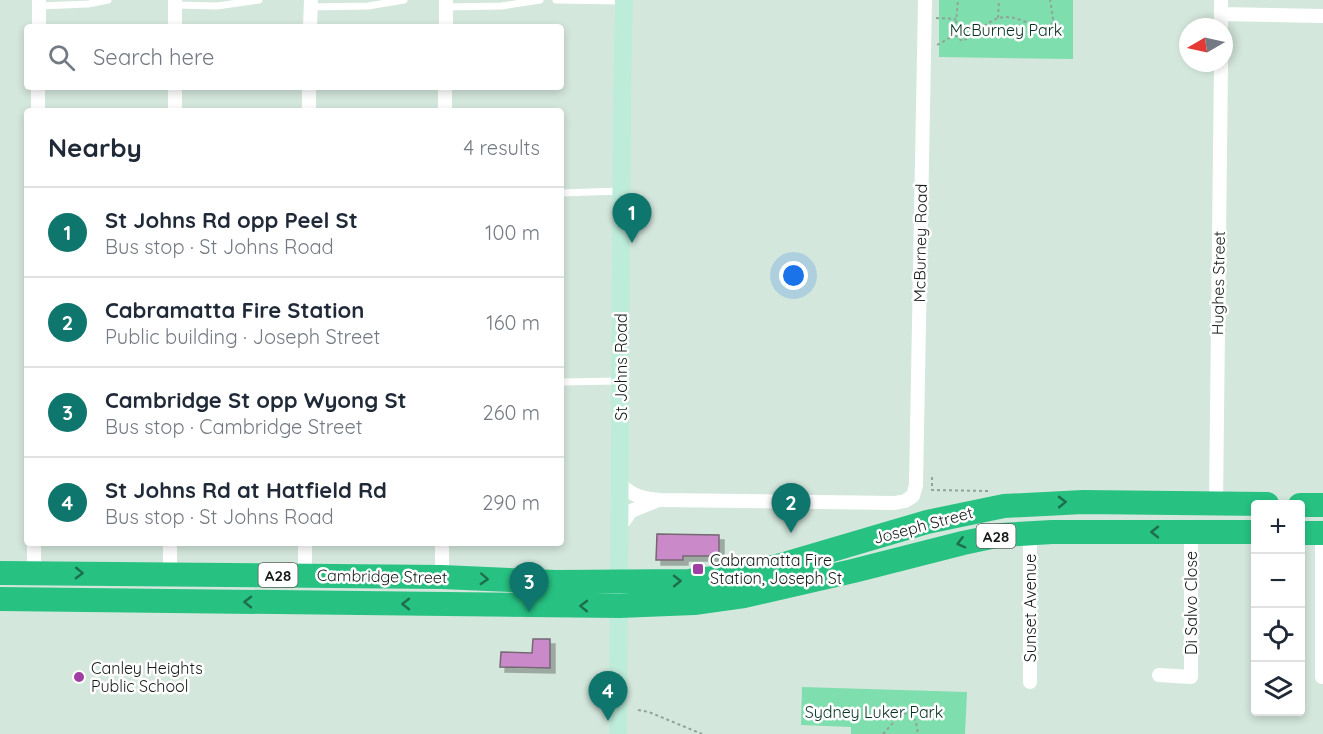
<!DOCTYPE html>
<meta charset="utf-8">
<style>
body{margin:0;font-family:Quicksand,sans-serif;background:#f6f6f7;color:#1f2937}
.controls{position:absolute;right:18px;bottom:18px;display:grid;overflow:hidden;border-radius:6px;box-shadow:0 3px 9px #0003}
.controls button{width:54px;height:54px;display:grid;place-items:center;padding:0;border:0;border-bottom:2px solid #e0e1e3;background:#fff;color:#1f2937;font:30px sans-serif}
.compass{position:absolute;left:1179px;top:18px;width:54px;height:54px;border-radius:50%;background:#fff;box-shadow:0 3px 9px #0003;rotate:261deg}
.you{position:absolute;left:794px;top:276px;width:21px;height:21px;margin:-15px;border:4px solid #fff;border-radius:50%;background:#1a73e8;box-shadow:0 0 0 9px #1a73e833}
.badge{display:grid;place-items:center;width:39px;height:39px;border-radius:50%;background:#0f766e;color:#fff;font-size:20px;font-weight:700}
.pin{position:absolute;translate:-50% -50px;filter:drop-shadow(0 2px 3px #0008)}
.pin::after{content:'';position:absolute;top:32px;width:21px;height:18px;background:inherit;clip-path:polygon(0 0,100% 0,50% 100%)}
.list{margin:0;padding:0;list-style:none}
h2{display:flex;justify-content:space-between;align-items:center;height:78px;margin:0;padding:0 24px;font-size:26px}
h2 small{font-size:20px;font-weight:400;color:#747a83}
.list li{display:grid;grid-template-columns:39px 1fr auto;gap:18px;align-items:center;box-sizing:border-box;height:90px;padding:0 24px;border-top:2px solid #e0e1e3}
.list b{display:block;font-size:22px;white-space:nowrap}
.list p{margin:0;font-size:20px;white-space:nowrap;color:#747a83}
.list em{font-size:20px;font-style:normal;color:#747a83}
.icon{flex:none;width:33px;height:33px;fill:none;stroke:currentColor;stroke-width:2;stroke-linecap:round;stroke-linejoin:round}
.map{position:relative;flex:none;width:1323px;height:734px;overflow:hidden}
.search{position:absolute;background:#fff;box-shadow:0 3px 9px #0003;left:24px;top:24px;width:540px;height:66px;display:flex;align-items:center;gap:15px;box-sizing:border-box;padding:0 21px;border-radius:6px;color:#747a83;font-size:22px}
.panel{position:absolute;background:#fff;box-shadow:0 3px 9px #0003;left:24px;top:108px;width:540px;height:438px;border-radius:6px}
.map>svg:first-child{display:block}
.green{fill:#7fdead}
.building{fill:#ca8aca;stroke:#746773;stroke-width:1.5;filter:url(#shadow)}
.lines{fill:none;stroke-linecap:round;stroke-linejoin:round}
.path{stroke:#93a299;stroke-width:2;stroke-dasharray:3 3;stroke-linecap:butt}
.lane{stroke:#fff;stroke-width:7}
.street{stroke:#fff;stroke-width:14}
.secondary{stroke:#beecda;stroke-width:18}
.highway{stroke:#27c182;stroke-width:24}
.oneway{stroke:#1e6e4d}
.poi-dot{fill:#a13ea3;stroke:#fff;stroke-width:2}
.labels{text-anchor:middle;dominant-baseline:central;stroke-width:5;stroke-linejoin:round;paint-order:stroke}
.shield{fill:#fff;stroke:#5b605d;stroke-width:1.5}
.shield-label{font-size:15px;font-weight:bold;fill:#151c18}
.park-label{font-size:16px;fill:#073220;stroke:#fff}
.street-label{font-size:16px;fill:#151c18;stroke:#fff}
.poi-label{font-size:16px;fill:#151c18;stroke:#fff;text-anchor:start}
</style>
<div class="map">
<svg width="1323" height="734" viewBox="0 0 1323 734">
<defs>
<filter id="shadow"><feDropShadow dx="5" dy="5" stdDeviation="0" flood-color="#0004"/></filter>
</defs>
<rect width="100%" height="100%" fill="#d4e7dc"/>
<!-- green -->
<path class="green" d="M939 0H1073V59L939 57Z
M802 687 967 692 965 734H851V727L801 725Z"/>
<!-- building -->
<path class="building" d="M657 534 719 535V556H683V560H656Z
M533 639H550V668L500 667 501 652 532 653Z"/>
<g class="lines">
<!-- path -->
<path class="path" d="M936 18 956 19
M998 18 999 0
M955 35 962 41C975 36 985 22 999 18 1018 13 1033 30 1051 27L1053 18 1050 0
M955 35 958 0
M937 45 955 35
M932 477V490L988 491
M638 710 649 712 702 734
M883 734 902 713 911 714 916 722 918 734"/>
<!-- lane -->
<path class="lane" d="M556 0 622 1
M175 5 217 6 259 0
M39 6 88 4 108 0
M310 7 368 6 404 0
M446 7 502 6 540 0
M561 193 621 191
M561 382 618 381"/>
<!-- street -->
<path class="street" d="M1221 14 1323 16
M39 27V0
M175 27V0
M310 27 311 0
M446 27V0
M1221 27V0
M38 111V87
M175 111V87
M309 111V87
M445 111V87
M620 484C632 496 644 499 661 500L895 503 905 501 913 496 916 485 925 0
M1216 504 1221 63
M619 528 631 511 656 501
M442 543V577
M34 573V543
M170 574V543
M305 575V543
M1159 675 1191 677V532
M1322 677V533
M1030 682V533"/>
<!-- secondary -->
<path class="secondary" d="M618 734 622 96 624 0"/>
<!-- highway -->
<path class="highway" d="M1300 505H1323
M1300 533H1323
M0 573 442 577 556 582 689 581 739 575 781 565 927 522 1004 506 1083 502 1267 504
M0 599 619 606 694 603 744 596 853 571 963 543 1001 535 1052 532H1256"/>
</g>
<!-- one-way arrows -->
<defs><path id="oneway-chevron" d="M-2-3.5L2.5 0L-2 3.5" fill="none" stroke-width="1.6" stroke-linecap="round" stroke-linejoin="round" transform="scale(1.5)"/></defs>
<g class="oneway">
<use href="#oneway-chevron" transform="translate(1062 502) rotate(-1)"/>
<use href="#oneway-chevron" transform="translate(1155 532) rotate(-180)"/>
<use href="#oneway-chevron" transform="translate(961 543) rotate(166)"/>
<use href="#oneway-chevron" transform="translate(79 573) rotate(1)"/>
<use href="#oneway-chevron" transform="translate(484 579) rotate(3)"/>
<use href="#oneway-chevron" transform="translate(677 581) rotate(-1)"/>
<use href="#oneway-chevron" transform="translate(248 602) rotate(-179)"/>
<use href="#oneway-chevron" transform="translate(406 604) rotate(-180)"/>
<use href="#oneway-chevron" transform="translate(584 606) rotate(-179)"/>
</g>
<!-- markers -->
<g class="poi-dot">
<rect x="692" y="563" width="12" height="12" rx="3"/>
<circle cx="79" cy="677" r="6"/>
</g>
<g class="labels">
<!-- shield labels -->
<g class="shield">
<rect x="976.5" y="524" width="39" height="24" rx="4.5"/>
<rect x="258.5" y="563" width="39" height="24" rx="4.5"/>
</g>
<g class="shield-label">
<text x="996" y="536">A28</text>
<text x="278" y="575">A28</text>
</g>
<!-- park labels -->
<g class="park-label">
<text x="1006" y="30">McBurney Park</text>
<text x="874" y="712">Sydney Luker Park</text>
</g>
<!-- street labels -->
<g class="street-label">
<text transform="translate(920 243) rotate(-89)">McBurney Road</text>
<text transform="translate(1218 283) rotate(-89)">Hughes Street</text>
<text transform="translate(621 367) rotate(-90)">St Johns Road</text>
<text transform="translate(923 525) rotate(-15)">Joseph Street</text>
<text transform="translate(382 576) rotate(1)">Cambridge Street</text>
<text transform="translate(1191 603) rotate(-90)">Di Salvo Close</text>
<text transform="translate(1030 608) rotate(-90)">Sunset Avenue</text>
</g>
<!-- poi labels -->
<g class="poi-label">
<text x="710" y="560">Cabramatta Fire<tspan x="710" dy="18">Station, Joseph St</tspan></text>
<text x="91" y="668">Canley Heights<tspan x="91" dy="18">Public School</tspan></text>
</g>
</g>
</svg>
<div class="controls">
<button>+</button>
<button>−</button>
<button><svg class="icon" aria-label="locate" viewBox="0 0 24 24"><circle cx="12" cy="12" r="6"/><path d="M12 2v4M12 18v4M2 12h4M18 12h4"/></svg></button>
<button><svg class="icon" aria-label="layers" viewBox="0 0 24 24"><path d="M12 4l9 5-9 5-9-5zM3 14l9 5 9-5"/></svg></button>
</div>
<svg class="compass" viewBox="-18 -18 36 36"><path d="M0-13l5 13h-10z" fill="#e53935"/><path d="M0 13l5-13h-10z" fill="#747a83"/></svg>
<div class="you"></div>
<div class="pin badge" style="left:632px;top:243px">1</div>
<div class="pin badge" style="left:791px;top:533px">2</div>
<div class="pin badge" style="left:529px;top:612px">3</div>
<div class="pin badge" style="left:608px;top:721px">4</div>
<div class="search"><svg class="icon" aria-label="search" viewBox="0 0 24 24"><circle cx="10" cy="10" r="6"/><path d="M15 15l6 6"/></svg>Search here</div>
<section class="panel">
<h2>Nearby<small>4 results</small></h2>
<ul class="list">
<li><span class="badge">1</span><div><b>St Johns Rd opp Peel St</b><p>Bus stop · St Johns Road</p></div><em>100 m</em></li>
<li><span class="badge">2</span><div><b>Cabramatta Fire Station</b><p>Public building · Joseph Street</p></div><em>160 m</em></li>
<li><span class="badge">3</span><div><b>Cambridge St opp Wyong St</b><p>Bus stop · Cambridge Street</p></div><em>260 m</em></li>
<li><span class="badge">4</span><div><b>St Johns Rd at Hatfield Rd</b><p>Bus stop · St Johns Road</p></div><em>290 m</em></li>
</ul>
</section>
</div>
